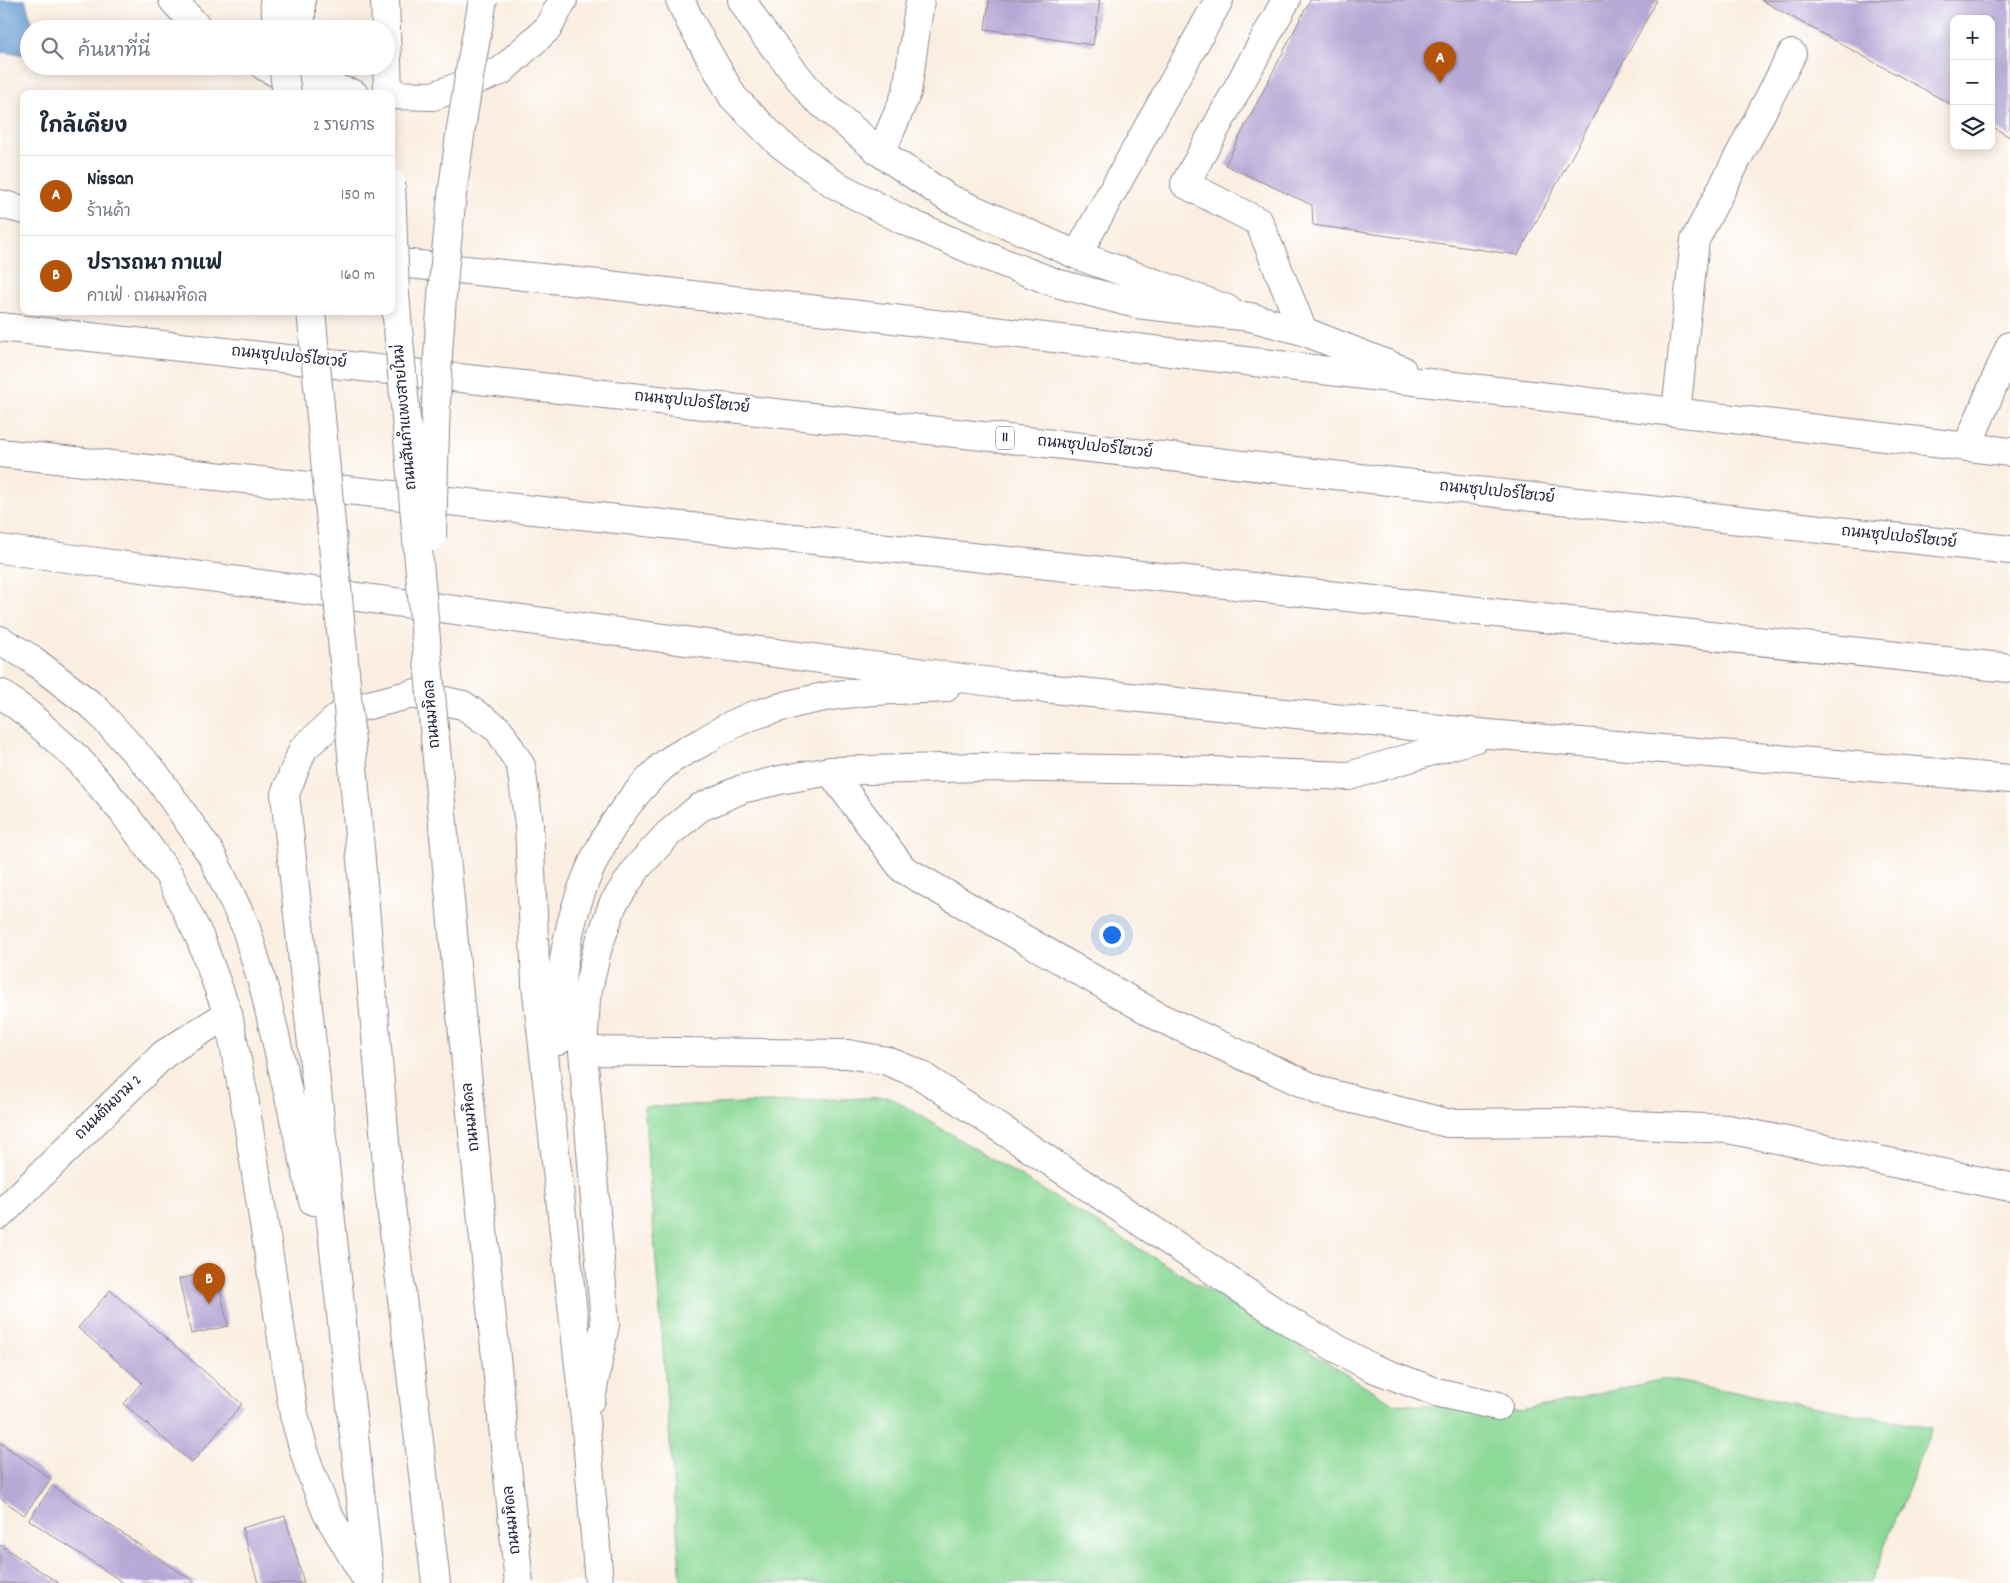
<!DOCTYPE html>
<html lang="th">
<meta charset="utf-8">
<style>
body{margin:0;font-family:Dekko,"Playpen Sans Thai",sans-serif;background:#f2f2f3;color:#1f2937}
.controls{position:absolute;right:15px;top:15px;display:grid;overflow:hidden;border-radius:10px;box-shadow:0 2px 12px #0003}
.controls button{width:45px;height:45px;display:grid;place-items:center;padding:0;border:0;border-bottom:1px solid #e0e1e3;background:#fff;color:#1f2937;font:25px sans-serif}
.you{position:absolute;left:1111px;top:934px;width:18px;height:18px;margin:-12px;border:4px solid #fff;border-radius:50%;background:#1a73e8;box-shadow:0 0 0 8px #1a73e833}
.badge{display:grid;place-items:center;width:32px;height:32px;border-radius:50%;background:#b45309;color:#fff;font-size:16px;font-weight:700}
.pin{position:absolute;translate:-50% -41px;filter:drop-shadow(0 1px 2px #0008)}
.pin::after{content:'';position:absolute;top:26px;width:18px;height:15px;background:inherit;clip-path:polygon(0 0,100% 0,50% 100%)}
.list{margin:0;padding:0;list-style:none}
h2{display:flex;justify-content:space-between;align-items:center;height:65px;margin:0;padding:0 20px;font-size:21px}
h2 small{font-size:16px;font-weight:400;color:#747a83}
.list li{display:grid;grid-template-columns:32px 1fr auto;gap:15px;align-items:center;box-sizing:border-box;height:80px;padding:0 20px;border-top:1px solid #e0e1e3}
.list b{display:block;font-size:19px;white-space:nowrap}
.list p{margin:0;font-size:16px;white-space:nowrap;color:#747a83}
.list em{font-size:16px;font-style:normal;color:#747a83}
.icon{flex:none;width:28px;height:28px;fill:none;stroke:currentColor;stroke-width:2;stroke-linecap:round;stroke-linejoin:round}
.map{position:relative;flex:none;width:2010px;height:1583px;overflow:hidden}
.search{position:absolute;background:#fff;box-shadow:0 2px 12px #0003;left:20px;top:20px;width:375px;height:55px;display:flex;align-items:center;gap:12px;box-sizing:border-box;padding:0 18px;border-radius:28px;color:#747a83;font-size:19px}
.panel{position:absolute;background:#fff;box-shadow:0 2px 12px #0003;left:20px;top:90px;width:375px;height:225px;border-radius:10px}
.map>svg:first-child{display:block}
.green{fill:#8dd997;stroke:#587e69}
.water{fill:#689dd4;stroke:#456088}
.building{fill:#b7a9d6}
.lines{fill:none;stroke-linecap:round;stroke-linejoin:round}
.minor-casing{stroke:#8e888e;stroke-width:30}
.major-casing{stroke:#8e888e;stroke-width:30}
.highway-casing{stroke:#8e888e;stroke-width:30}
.minor{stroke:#fff;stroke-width:28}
.major{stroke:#fff;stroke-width:28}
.highway{stroke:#fff;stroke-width:28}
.major-bridge-casing{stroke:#8e888e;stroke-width:30;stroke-linecap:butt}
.major-bridge{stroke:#fff;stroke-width:28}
.labels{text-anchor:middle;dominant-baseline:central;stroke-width:4;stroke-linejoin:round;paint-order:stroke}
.shield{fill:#fff;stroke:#646476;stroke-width:1}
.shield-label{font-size:14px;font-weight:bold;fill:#22223b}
.street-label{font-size:15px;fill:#22223b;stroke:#fff}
</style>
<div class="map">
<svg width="2010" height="1583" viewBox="0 0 2010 1583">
<rect width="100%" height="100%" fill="#fff"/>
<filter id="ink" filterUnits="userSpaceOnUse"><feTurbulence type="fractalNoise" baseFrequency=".02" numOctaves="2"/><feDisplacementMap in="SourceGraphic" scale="10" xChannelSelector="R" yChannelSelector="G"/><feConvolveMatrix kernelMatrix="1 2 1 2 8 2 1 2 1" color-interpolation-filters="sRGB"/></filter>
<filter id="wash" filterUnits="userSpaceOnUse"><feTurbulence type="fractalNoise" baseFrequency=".0096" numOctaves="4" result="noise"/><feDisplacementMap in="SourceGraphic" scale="20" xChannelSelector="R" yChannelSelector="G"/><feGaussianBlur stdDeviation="1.12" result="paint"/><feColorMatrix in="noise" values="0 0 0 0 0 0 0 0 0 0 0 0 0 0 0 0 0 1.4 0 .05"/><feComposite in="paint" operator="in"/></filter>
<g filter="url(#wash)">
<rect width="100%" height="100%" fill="#faeee0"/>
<!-- green -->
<path class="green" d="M890 1097 1395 1404 1521 1411 1664 1379 1932 1428 1870 1583H681L644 1107Z"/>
<!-- water -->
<path class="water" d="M0 0H25L34 29H29V55L0 52Z"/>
<g id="blocks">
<!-- building -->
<path class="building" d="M989 0H1100L1093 45 985 29Z
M1310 0H1657L1518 255 1313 225 1312 205 1225 165Z
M1761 0H2010V137L1991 126V19H1954V106Z
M216 1270 228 1326 191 1334 179 1279Z
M110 1290 242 1404 192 1463 124 1404 142 1382 78 1328Z
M0 1442 51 1479 24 1515 0 1498Z
M52 1486 196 1583H124L29 1520Z
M285 1516 304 1583H258L242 1528Z
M0 1545 59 1583H0Z"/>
</g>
</g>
<g filter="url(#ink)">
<use href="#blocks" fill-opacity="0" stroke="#8e888e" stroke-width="1"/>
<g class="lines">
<defs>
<path id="minor" d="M742 0 760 29 814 97 881 153 948 198 1077 255 1227 309
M1286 0 1185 184 1259 222 1303 331
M881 153 907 92 920 0
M1077 255 1219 0
M1676 412 1695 240 1792 54
M1967 447 2010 346
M830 771 903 869 1161 1018 1320 1091 1447 1123 1566 1122 1728 1129 2010 1187
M583 1051 848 1054 887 1061 919 1074 1295 1325 1370 1367 1436 1392 1498 1406
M0 1215 164 1054 228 1014"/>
<path id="major" d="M173 0 199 29
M274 0 278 29
M301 0V29
M385 0 386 29
M680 0 691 23 733 97 779 143 834 184 903 220 981 254 1056 283 1136 304 1250 317 1303 331 1402 370
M386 29 388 94
M264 66 275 72 354 94
M391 95 433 96 501 71 548 28 563 0
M0 204 24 210
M391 262 608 285 2010 452
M0 549 1014 685 1489 734 2010 779
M0 640 30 658 95 708 156 775 211 854 245 925 265 992 313 1201
M0 693 28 714 78 759 123 812 169 875 200 938 228 1014 244 1097 294 1415 309 1468 327 1513 365 1577
M558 1041C557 938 586 835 665 764 675 756 689 749 701 743 718 732 738 720 758 714 789 704 822 696 854 693 884 689 915 690 945 688
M389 1189 436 1583
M591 1399 605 1324 583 1051 586 998 597 950 613 904 637 868 668 834 699 808 742 789 780 780 830 771 980 767 1183 770 1349 776 1476 738
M370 1583 285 794 303 749 345 711 412 694 463 705 499 730 521 766 529 825 536 984 586 1428 599 1583"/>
<path id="highway" d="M0 327 2010 550
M0 453 2010 668"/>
</defs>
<!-- minor casing -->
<use href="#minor" class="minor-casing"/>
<!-- major casing -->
<use href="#major" class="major-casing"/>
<!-- highway casing -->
<use href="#highway" class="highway-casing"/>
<!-- minor -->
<use href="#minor" class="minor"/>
<!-- major -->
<use href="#major" class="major"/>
<!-- highway -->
<use href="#highway" class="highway"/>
<defs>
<path id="major-bridge" d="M283 66 287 94
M391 183 395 295 427 651 456 965 519 1583
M311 311 345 672 389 1189
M432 537C434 471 435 405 439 339 446 225 461 112 483 0"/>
</defs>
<!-- major-bridge casing -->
<use href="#major-bridge" class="major-bridge-casing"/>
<!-- major-bridge -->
<use href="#major-bridge" class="major-bridge"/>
</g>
</g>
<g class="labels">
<!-- shield labels -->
<rect class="shield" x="996" y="426.5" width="18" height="23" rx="4"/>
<g class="shield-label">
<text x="1005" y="438">11</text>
</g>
<!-- street labels -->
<g class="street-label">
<text transform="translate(289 358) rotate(6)">ถนนซุปเปอร์ไฮเวย์</text>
<text transform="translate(692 403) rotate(6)">ถนนซุปเปอร์ไฮเวย์</text>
<text transform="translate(406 417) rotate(-95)">ถนนสันกำแพงสายใหม่</text>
<text transform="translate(1095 448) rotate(6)">ถนนซุปเปอร์ไฮเวย์</text>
<text transform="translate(1497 493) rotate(6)">ถนนซุปเปอร์ไฮเวย์</text>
<text transform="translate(1899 538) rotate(6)">ถนนซุปเปอร์ไฮเวย์</text>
<text transform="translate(433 714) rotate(-95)">ถนนมหิดล</text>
<text transform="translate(109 1108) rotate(-44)">ถนนต้นขาม 2</text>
<text transform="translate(472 1117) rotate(-96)">ถนนมหิดล</text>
<text transform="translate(513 1520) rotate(-96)">ถนนมหิดล</text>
</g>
</g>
</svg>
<div class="controls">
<button>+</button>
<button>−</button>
<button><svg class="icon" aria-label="layers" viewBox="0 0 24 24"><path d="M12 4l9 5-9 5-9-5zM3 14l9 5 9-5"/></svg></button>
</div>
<div class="you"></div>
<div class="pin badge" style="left:1440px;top:83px">A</div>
<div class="pin badge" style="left:209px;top:1304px">B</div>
<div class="search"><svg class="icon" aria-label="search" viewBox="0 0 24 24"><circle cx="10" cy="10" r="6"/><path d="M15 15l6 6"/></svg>ค้นหาที่นี่</div>
<section class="panel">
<h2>ใกล้เคียง<small>2 รายการ</small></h2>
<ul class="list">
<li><span class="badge">A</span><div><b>Nissan</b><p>ร้านค้า</p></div><em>150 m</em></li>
<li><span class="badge">B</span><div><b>ปรารถนา กาแฟ</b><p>คาเฟ่ · ถนนมหิดล</p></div><em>160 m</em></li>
</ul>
</section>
</div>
